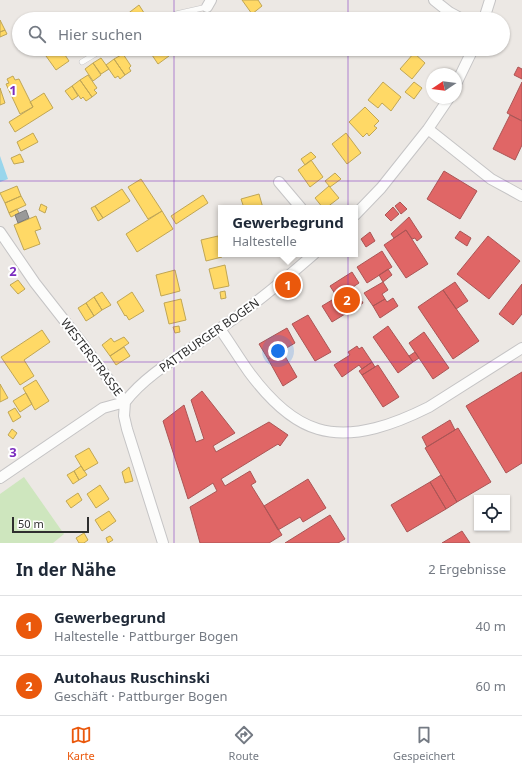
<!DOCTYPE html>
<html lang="de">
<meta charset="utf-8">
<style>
body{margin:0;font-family:"Noto Sans",sans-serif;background:#f6f6f7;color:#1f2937}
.controls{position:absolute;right:12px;bottom:12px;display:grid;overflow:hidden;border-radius:0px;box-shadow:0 1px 3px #0004}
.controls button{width:36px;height:36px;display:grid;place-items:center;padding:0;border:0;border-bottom:1px solid #e0e1e3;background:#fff;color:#1f2937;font:20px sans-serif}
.compass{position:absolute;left:426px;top:68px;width:36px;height:36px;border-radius:50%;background:#fff;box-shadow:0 1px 3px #0004;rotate:257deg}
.scale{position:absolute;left:12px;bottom:10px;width:77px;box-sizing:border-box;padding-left:4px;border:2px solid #2e2e2e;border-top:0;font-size:11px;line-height:14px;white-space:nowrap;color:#2e2e2e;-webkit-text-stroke:3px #fff;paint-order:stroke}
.you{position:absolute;left:278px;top:351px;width:14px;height:14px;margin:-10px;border:3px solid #fff;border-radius:50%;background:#1a73e8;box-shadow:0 0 0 6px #1a73e833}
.badge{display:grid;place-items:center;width:26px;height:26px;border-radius:50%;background:#ea580c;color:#fff;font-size:13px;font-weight:700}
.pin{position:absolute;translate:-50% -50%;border:2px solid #fff;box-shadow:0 1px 4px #0006}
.popup{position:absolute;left:218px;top:205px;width:140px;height:52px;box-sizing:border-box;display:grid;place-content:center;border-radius:0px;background:#fff;filter:drop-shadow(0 1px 3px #0005);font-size:13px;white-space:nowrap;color:#747a83}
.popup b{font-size:15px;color:#1f2937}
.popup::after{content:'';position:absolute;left:50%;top:100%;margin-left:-8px;border:8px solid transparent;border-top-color:#fff}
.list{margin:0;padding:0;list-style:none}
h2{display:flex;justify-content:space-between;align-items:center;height:52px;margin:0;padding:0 16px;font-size:17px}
h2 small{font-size:13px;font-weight:400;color:#747a83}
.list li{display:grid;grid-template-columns:26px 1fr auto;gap:12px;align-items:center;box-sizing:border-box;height:60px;padding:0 16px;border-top:1px solid #e0e1e3}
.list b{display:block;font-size:15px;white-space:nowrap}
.list p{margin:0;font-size:13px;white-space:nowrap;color:#747a83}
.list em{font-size:13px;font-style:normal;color:#747a83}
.icon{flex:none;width:22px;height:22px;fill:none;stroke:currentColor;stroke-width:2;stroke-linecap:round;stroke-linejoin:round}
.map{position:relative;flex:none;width:522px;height:543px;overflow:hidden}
.search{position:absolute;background:#fff;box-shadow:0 1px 3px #0004;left:12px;right:12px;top:12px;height:44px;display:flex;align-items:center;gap:10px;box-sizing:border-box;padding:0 14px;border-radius:22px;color:#747a83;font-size:15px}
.sheet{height:172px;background:#fff}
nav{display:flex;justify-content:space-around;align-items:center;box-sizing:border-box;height:56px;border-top:1px solid #e0e1e3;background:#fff;font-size:11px;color:#747a83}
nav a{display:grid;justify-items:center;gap:2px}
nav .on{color:#ea580c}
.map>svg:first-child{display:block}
.green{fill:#cee6be}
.water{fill:#99d6ec}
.homes{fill:#ffd966;stroke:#c0a655}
.shops{fill:#e06666;stroke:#ab5555}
.industry{fill:#999;stroke:#797979}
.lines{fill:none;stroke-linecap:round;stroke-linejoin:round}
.service-casing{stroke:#c5c4c5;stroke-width:6}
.minor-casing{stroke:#c5c4c5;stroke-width:12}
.service{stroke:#fcfcfb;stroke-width:5}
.minor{stroke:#fcfcfb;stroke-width:10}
.grid{fill:none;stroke:#7b2cbf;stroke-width:1;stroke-opacity:0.55}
.labels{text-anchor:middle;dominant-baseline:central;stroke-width:4;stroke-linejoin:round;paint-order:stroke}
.street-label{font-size:12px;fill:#2e2e2e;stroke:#fff}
.grid-label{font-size:13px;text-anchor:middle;font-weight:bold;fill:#7b2cbf;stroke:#fff;stroke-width:4;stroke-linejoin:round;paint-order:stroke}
</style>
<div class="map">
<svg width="522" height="543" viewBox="0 0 522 543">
<rect width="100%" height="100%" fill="#ece8e4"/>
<!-- green -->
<path class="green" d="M24 477 64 534 53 543H0V494Z"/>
<!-- water -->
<path class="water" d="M0 156 8 179 0 182Z"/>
<!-- homes -->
<path class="homes" d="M242 0H258L262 6 252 14Z
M139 5 148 19H129L126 15Z
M0 20 5 30 0 32Z
M5 30 7 34 0 37V32Z
M57 49H61L69 61 56 70 46 56Z
M148 49H164L169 56 158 64Z
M414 53 425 63 412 79 400 69Z
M123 54 131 66 129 68 131 71 125 75 114 59Z
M101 58 109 69 101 74 93 63Z
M114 59 125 75 120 79 118 76 115 78 106 65Z
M93 63 101 75 93 81 85 69Z
M88 75 97 88 94 90 97 93 92 97 80 80Z
M13 76 15 80 19 79 33 107 20 114 6 84 9 83 7 79Z
M80 80 92 97 86 101 83 97 81 99 72 86Z
M383 82 401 97 391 111 382 103 378 108 368 100Z
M414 82 422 88 414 99 405 92Z
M72 86 78 96 72 100 65 91Z
M0 88 5 103 0 105Z
M44 93 53 108 15 132 9 122 33 107 30 102Z
M365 107 379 121 374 126 377 128 369 136 367 133 363 137 349 122Z
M33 133 38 142 21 151 17 142Z
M346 133 361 153 347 164 332 144Z
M311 152 316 157 305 165 301 159Z
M20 154 24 162 14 164 11 158Z
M311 160 323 177 310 187 298 170Z
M335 173 341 179 330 187 325 181Z
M141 179 162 211 148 219 128 187Z
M17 186 21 196 5 203 0 193Z
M329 186 339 198 326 208H323L315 198Z
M122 189 130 201 103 218 95 206Z
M259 194 263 208H244L241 199Z
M203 195 208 203 176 224 171 216Z
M21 196 26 205 9 213 5 203Z
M41 204 47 207 45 213 39 210Z
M95 206 103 218 98 221 91 208Z
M17 209 19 213 11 217 9 213Z
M162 211 173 229 137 252 126 234Z
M36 216 41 229 35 231 40 244 24 250 14 225Z
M218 236 222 257 206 261 201 240Z
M225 265 229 286 214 289 209 269Z
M175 270 180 291 161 296 156 275Z
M18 280 25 289 18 294 10 285Z
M225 291 226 298 221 299 220 292Z
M102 292 111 305 102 310 94 297Z
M132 292 144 311 129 320 126 315 125 316 117 302Z
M94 297 102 310 94 316 86 303Z
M181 299 186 320 169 324 164 303Z
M86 303 94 316 86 321 78 308Z
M179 326 180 332 175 333 173 327Z
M42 330 50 342 24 360 34 376 20 385 1 357Z
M124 337 129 343 110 356 102 345 111 338 114 342Z
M124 347 130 356 116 365 110 356Z
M36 380 49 401 35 410 23 388Z
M0 384 8 398 0 402Z
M26 393 32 404 20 412 13 401Z
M15 408 21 417 13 422 8 412Z
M12 429 17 433 13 439 8 435Z
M89 448 98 463 84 471 75 456Z
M81 466 87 475 79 480 74 471Z
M129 467 133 481 125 483 122 472Z
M74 471 79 480 73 484 67 475Z
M100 485 109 499 96 508 87 494Z
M78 493 82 500 71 508 66 501Z
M109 511 116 521 102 531 95 520Z
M84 533 88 540 84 543H79L76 538Z
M110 536 113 540 108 543 106 538Z"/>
<!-- shops -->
<path class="shops" d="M518 67 522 69V79L514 75Z
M522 82V121L507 113Z
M510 115 522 121V145L515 160 493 149Z
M444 171 477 191 460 219 427 199Z
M400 202 407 209 401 214 395 206Z
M393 207 399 214 391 221 385 215Z
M409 217 422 237 417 241 415 238 412 239 406 230 394 238 391 234Z
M406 230 428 264 406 278 384 245Z
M460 231 471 238 467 246 455 238Z
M370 232 375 241 366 247 361 239Z
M488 236 520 261 489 299 457 274Z
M382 251 392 267 367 283 357 267Z
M388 269 392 275 383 282 379 275Z
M352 272 359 283 353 287 363 303 332 322 322 306 337 297 330 286Z
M383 282 388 290 382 294 385 299 373 306 364 293Z
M455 282 468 301 456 309 443 290Z
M522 284V314L513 325 499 314Z
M443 290 479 341 453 359 418 307Z
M393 298 398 306 380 318 373 306 385 299 387 302Z
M308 315 331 352 315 361 292 324Z
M388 326 413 362 398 373 373 337Z
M287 328 295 343 268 359 259 344Z
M424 332 449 368 433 379 409 343Z
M357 346 359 349 362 347 372 362 362 369 359 365 342 377 334 365 350 355 348 352Z
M282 351 297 377 283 386 268 359Z
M415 352 419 358 413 362 409 356Z
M372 362 375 367 362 375 359 371Z
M378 365 399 397 383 407 362 375Z
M522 372V463L506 473 466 406Z
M202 391 235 433 213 446 216 452 269 422 288 435 280 446 278 444 221 479 225 486 250 471 256 482 251 485 282 535 269 543H200L190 507 217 491 213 483 188 499 163 421 184 405 196 442 204 439 191 400Z
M450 420 455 430 427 447 422 437Z
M458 428 491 482 457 502 425 448Z
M441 475 457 502 446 509 430 482Z
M308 479 326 508 303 522 300 517 278 530 264 506Z
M430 482 446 509 407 532 391 505Z
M330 515 345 539 338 543H285Z
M462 531 470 543H442Z"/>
<!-- industry -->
<path class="industry" d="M26 210 29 218 18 223 15 215Z"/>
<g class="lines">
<defs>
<path id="service" d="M166 19 176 14 207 7
M82 62 100 51 110 49"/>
<path id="minor" d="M434 0 449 12 462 19
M207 7 211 0
M484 19 490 0
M456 84 473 49
M428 129 491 179 522 196
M279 182 301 208
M355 215 381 188 428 129 449 98
M0 232 35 283 82 343 125 402 124 416 127 429 163 543
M220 329C230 343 239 358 249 372 266 395 290 421 318 429 355 440 397 423 429 407L522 348
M125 402C148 372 186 353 216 331 251 308 283 281 314 254
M0 478 103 408 125 402"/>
</defs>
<!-- service casing -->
<use href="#service" class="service-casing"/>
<!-- minor casing -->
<use href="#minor" class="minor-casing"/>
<!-- service -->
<use href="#service" class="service"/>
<!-- minor -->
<use href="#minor" class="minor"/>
</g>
<!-- grid -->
<path class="grid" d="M174 0V19M348 0V19M174 49V543M348 49V543M0 181H522M0 362H522"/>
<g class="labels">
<!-- street labels -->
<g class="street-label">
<text transform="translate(209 335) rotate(-35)">PATTBURGER BOGEN</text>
<text transform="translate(92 357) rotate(53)">WESTERSTRASSE</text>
</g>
</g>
<g class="grid-label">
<text x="13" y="95">1</text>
<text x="13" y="276">2</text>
<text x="13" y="457">3</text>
</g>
</svg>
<div class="controls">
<button><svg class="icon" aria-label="locate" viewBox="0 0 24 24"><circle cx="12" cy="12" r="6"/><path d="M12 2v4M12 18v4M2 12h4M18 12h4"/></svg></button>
</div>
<svg class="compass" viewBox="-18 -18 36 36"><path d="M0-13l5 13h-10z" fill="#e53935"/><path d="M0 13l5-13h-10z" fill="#747a83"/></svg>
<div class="scale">50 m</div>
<div class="you"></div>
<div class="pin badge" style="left:288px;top:285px">1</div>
<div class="popup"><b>Gewerbegrund</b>Haltestelle</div>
<div class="pin badge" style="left:347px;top:300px">2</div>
<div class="search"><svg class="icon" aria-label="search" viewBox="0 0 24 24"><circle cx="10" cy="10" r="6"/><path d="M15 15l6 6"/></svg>Hier suchen</div>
</div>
<section class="sheet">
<h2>In der Nähe<small>2 Ergebnisse</small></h2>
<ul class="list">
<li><span class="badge">1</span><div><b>Gewerbegrund</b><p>Haltestelle · Pattburger Bogen</p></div><em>40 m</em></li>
<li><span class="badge">2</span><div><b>Autohaus Ruschinski</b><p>Geschäft · Pattburger Bogen</p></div><em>60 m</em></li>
</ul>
</section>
<nav>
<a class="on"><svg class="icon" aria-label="map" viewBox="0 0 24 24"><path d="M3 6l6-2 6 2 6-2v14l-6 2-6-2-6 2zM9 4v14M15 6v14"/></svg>Karte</a>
<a><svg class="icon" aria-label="directions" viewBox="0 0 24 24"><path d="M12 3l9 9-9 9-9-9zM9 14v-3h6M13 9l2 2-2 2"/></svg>Route</a>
<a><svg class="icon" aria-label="saved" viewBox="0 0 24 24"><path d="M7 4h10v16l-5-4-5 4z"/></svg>Gespeichert</a>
</nav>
